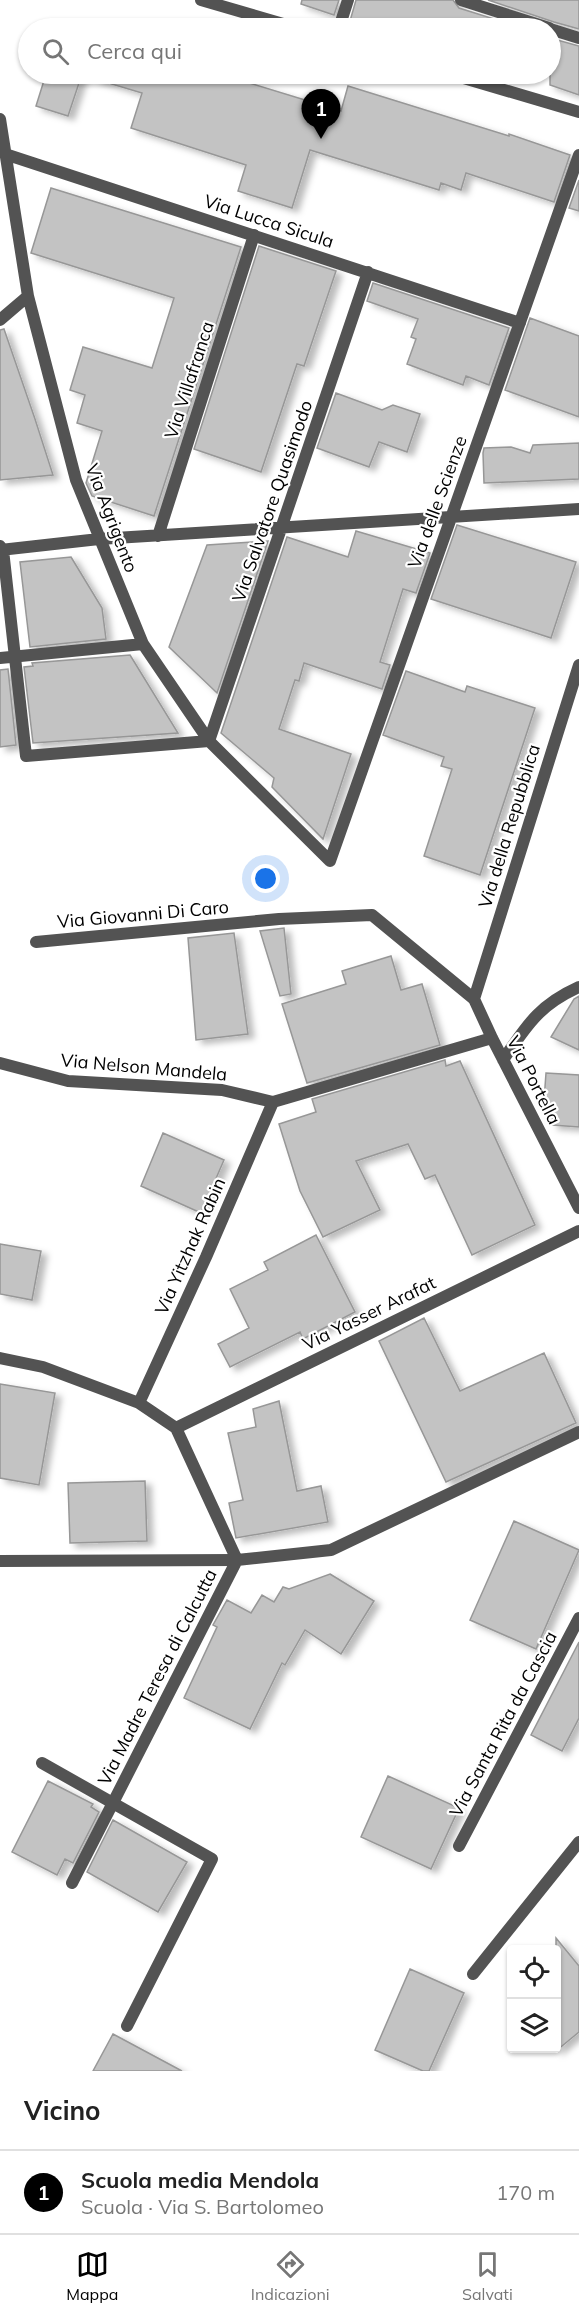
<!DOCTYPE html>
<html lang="it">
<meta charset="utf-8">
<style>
body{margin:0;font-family:Mulish,sans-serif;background:#f6f6f6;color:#222}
.controls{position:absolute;right:18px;bottom:18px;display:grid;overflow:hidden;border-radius:6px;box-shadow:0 2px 4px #0004}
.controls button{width:54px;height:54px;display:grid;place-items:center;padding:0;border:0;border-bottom:2px solid #e0e0e0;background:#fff;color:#222;font:30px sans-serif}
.you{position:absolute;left:266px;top:879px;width:21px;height:21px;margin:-15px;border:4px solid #fff;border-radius:50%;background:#1a73e8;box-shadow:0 0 0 9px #1a73e833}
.badge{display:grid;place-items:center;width:39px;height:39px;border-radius:50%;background:#000;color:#fff;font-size:20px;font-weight:700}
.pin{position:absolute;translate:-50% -50px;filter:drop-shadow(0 2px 3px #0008)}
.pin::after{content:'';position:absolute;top:32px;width:21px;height:18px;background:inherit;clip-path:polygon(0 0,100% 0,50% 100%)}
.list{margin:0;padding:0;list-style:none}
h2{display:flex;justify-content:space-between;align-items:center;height:78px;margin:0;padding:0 24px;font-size:26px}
h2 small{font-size:20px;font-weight:400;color:#767676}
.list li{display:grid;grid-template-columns:39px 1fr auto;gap:18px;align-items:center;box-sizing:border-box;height:84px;padding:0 24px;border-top:2px solid #e0e0e0}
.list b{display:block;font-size:22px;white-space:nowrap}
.list p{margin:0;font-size:20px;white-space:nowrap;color:#767676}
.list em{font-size:20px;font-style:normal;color:#767676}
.icon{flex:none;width:33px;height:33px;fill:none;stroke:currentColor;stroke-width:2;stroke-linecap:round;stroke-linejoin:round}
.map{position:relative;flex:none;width:579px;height:2071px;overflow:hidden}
.search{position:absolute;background:#fff;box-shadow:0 2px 4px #0004;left:18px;right:18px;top:18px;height:66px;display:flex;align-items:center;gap:15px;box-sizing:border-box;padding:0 21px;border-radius:33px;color:#767676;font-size:22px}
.sheet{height:162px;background:#fff}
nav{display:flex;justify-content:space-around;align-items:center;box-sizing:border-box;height:84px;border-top:2px solid #e0e0e0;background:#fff;font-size:16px;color:#767676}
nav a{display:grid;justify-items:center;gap:3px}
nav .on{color:#000}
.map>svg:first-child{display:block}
.building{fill:#c3c3c3;stroke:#979797;stroke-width:1.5;filter:url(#shadow)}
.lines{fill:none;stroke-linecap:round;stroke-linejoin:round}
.lane{stroke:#535353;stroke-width:12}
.street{stroke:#535353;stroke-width:12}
.labels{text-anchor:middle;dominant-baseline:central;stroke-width:4.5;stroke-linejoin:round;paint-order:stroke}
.street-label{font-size:18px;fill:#000;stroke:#fff}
</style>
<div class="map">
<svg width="579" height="2071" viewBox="0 0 579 2071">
<defs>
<filter id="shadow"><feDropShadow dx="6" dy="4" stdDeviation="3" flood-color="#0004"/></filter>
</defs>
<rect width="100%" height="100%" fill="#fff"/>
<!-- building -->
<path class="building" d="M302 0H339L334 15 301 4Z
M356 0H453L459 8 523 28H374L350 21Z
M488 0H579V29L554 22Z
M550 38 579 46V95L550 85Z
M46 74H82L68 116 36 106Z
M96 74H220L341 111 348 86 509 136V134L570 155 554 202 466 173 461 190 441 183 439 190 310 150 292 208 238 191 246 165 131 128 142 93 95 79Z
M579 180V211L569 208Z
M51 188 241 247 154 516 92 496 86 483 102 431 77 423 85 395 70 390 83 347 152 368 174 298 31 253Z
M259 246 336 271 304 366 297 364 261 472 194 449Z
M373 283 509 328 489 385 466 376 463 385 407 364 416 339 411 337 418 319 367 301Z
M530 318 579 336V417L505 390Z
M4 329 35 419 53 475 0 480V330Z
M336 393 382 410 393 405 420 414 407 452 379 442 369 467 317 448Z
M579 443V479L484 483 483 453 484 448 511 447 530 453 533 445Z
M457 525 576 562 551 638 431 599Z
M356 531 430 553 416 593 403 589 380 662 390 665 382 689 304 663 299 681 295 680 279 729 351 754 323 839 272 787 274 778 221 733 287 537 348 557Z
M268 541 217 693 169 647 207 545Z
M71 557 102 608 106 639 30 647 20 562Z
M130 655 178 733 33 743 24 667 33 666 32 663Z
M8 669 16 745 0 747V670Z
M406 671 465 692 467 686 535 708 480 875 424 856 452 769 441 766 444 757 383 735Z
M284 928 291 994 280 996 260 931Z
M234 933 248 1034 196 1040 188 938Z
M391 956 401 990 422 984 440 1045 307 1083 282 1004 346 984 342 971Z
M579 996V1050L551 1037 574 999Z
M445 1060 446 1066 460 1061 535 1225 472 1255 435 1175 425 1179 408 1144 356 1161 380 1210 323 1237 300 1191 279 1124 316 1112 312 1099Z
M546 1073 579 1075V1127L552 1125 553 1115 543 1114Z
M163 1133 224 1160 201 1213 141 1186Z
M316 1235 355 1312 303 1339 300 1332 230 1367 218 1344 249 1328 230 1289 268 1270 264 1262Z
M0 1244 41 1251 32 1300 0 1294Z
M424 1318 460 1391 544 1353 576 1423 446 1482 379 1341Z
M0 1384 55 1393 39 1485 0 1478Z
M279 1401 297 1491 321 1486 328 1522 236 1538 229 1503 243 1500 228 1433 256 1427 253 1409Z
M145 1481 147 1541 70 1543 68 1483Z
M514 1521 579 1550 536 1649 470 1620Z
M330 1574 374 1601 341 1654 305 1630 285 1665 282 1663 250 1729 184 1698 217 1627 213 1625 227 1600 251 1613 262 1595 274 1602 283 1587 289 1589Z
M579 1642V1718L562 1751 531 1735Z
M388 1776 459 1808 431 1869 361 1837Z
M48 1781 93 1804 91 1807 99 1812 73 1863 65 1859 57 1875 12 1852Z
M113 1820 187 1862 158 1912 87 1872Z
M556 1938 579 1966V2032L556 2051Z
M410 1969 464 1993 429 2071H423L375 2050Z
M113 2034 182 2071H93Z"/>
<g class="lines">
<!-- lane -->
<path class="lane" d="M0 1561 237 1560"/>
<!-- street -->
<path class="street" d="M201 0 297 28
M461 0 549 28
M339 28 348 0
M550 29 579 38
M450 74 579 112
M0 119 28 296 76 480 143 644 209 741 330 861 579 155
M5 154 520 323
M0 320 28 296
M158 536 254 235
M0 546 3 550 26 756 209 741 368 272
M0 550 99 539 579 509
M0 658 143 644
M36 942 279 919 372 915 474 999 492 1038 579 1208
M474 999 579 665
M503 1060C527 1025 539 1005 579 987
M0 1063 68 1081 222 1090 273 1102 492 1038
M0 1358 43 1367 139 1403 176 1428 237 1560
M139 1403 206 1257 273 1102
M176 1428 579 1231
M42 1763 212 1859 127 2026
M459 1846 579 1618
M72 1883 237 1560 331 1550 579 1432
M473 1974 579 1842"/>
</g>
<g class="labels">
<!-- street labels -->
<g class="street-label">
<text transform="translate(269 221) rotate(18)">Via Lucca Sicula</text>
<text transform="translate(189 380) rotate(-72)">Via Villafranca</text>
<text transform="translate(272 501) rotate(-71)">Via Salvatore Quasimodo</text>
<text transform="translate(437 502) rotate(-70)">Via delle Scienze</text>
<text transform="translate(112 518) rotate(69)">Via Agrigento</text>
<text transform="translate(509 826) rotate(-73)">Via della Repubblica</text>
<text transform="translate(143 914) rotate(-5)">Via Giovanni Di Caro</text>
<text transform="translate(144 1067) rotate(5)">Via Nelson Mandela</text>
<text transform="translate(534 1080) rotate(63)">Via Portella</text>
<text transform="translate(190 1246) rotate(-66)">Via Yitzhak Rabin</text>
<text transform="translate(369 1313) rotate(-26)">Via Yasser Arafat</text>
<text transform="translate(157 1677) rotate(-63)">Via Madre Teresa di Calcutta</text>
<text transform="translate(503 1724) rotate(-62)">Via Santa Rita da Cascia</text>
</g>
</g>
</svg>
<div class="controls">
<button><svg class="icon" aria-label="locate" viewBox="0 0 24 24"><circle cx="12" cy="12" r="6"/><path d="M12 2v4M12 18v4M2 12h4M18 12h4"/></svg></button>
<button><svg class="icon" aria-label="layers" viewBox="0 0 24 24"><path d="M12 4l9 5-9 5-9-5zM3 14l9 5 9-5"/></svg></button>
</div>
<div class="you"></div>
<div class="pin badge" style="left:321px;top:139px">1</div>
<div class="search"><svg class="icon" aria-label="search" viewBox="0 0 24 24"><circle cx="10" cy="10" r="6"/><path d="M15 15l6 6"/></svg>Cerca qui</div>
</div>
<section class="sheet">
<h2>Vicino<small></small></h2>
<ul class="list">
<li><span class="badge">1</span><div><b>Scuola media Mendola</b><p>Scuola · Via S. Bartolomeo</p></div><em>170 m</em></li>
</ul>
</section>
<nav>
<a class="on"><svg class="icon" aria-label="map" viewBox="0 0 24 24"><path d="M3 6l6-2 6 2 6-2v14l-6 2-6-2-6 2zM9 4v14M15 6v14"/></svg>Mappa</a>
<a><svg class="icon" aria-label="directions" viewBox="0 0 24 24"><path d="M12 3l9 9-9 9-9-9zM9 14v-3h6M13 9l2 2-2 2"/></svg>Indicazioni</a>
<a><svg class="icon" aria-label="saved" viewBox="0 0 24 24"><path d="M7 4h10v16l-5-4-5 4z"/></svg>Salvati</a>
</nav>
